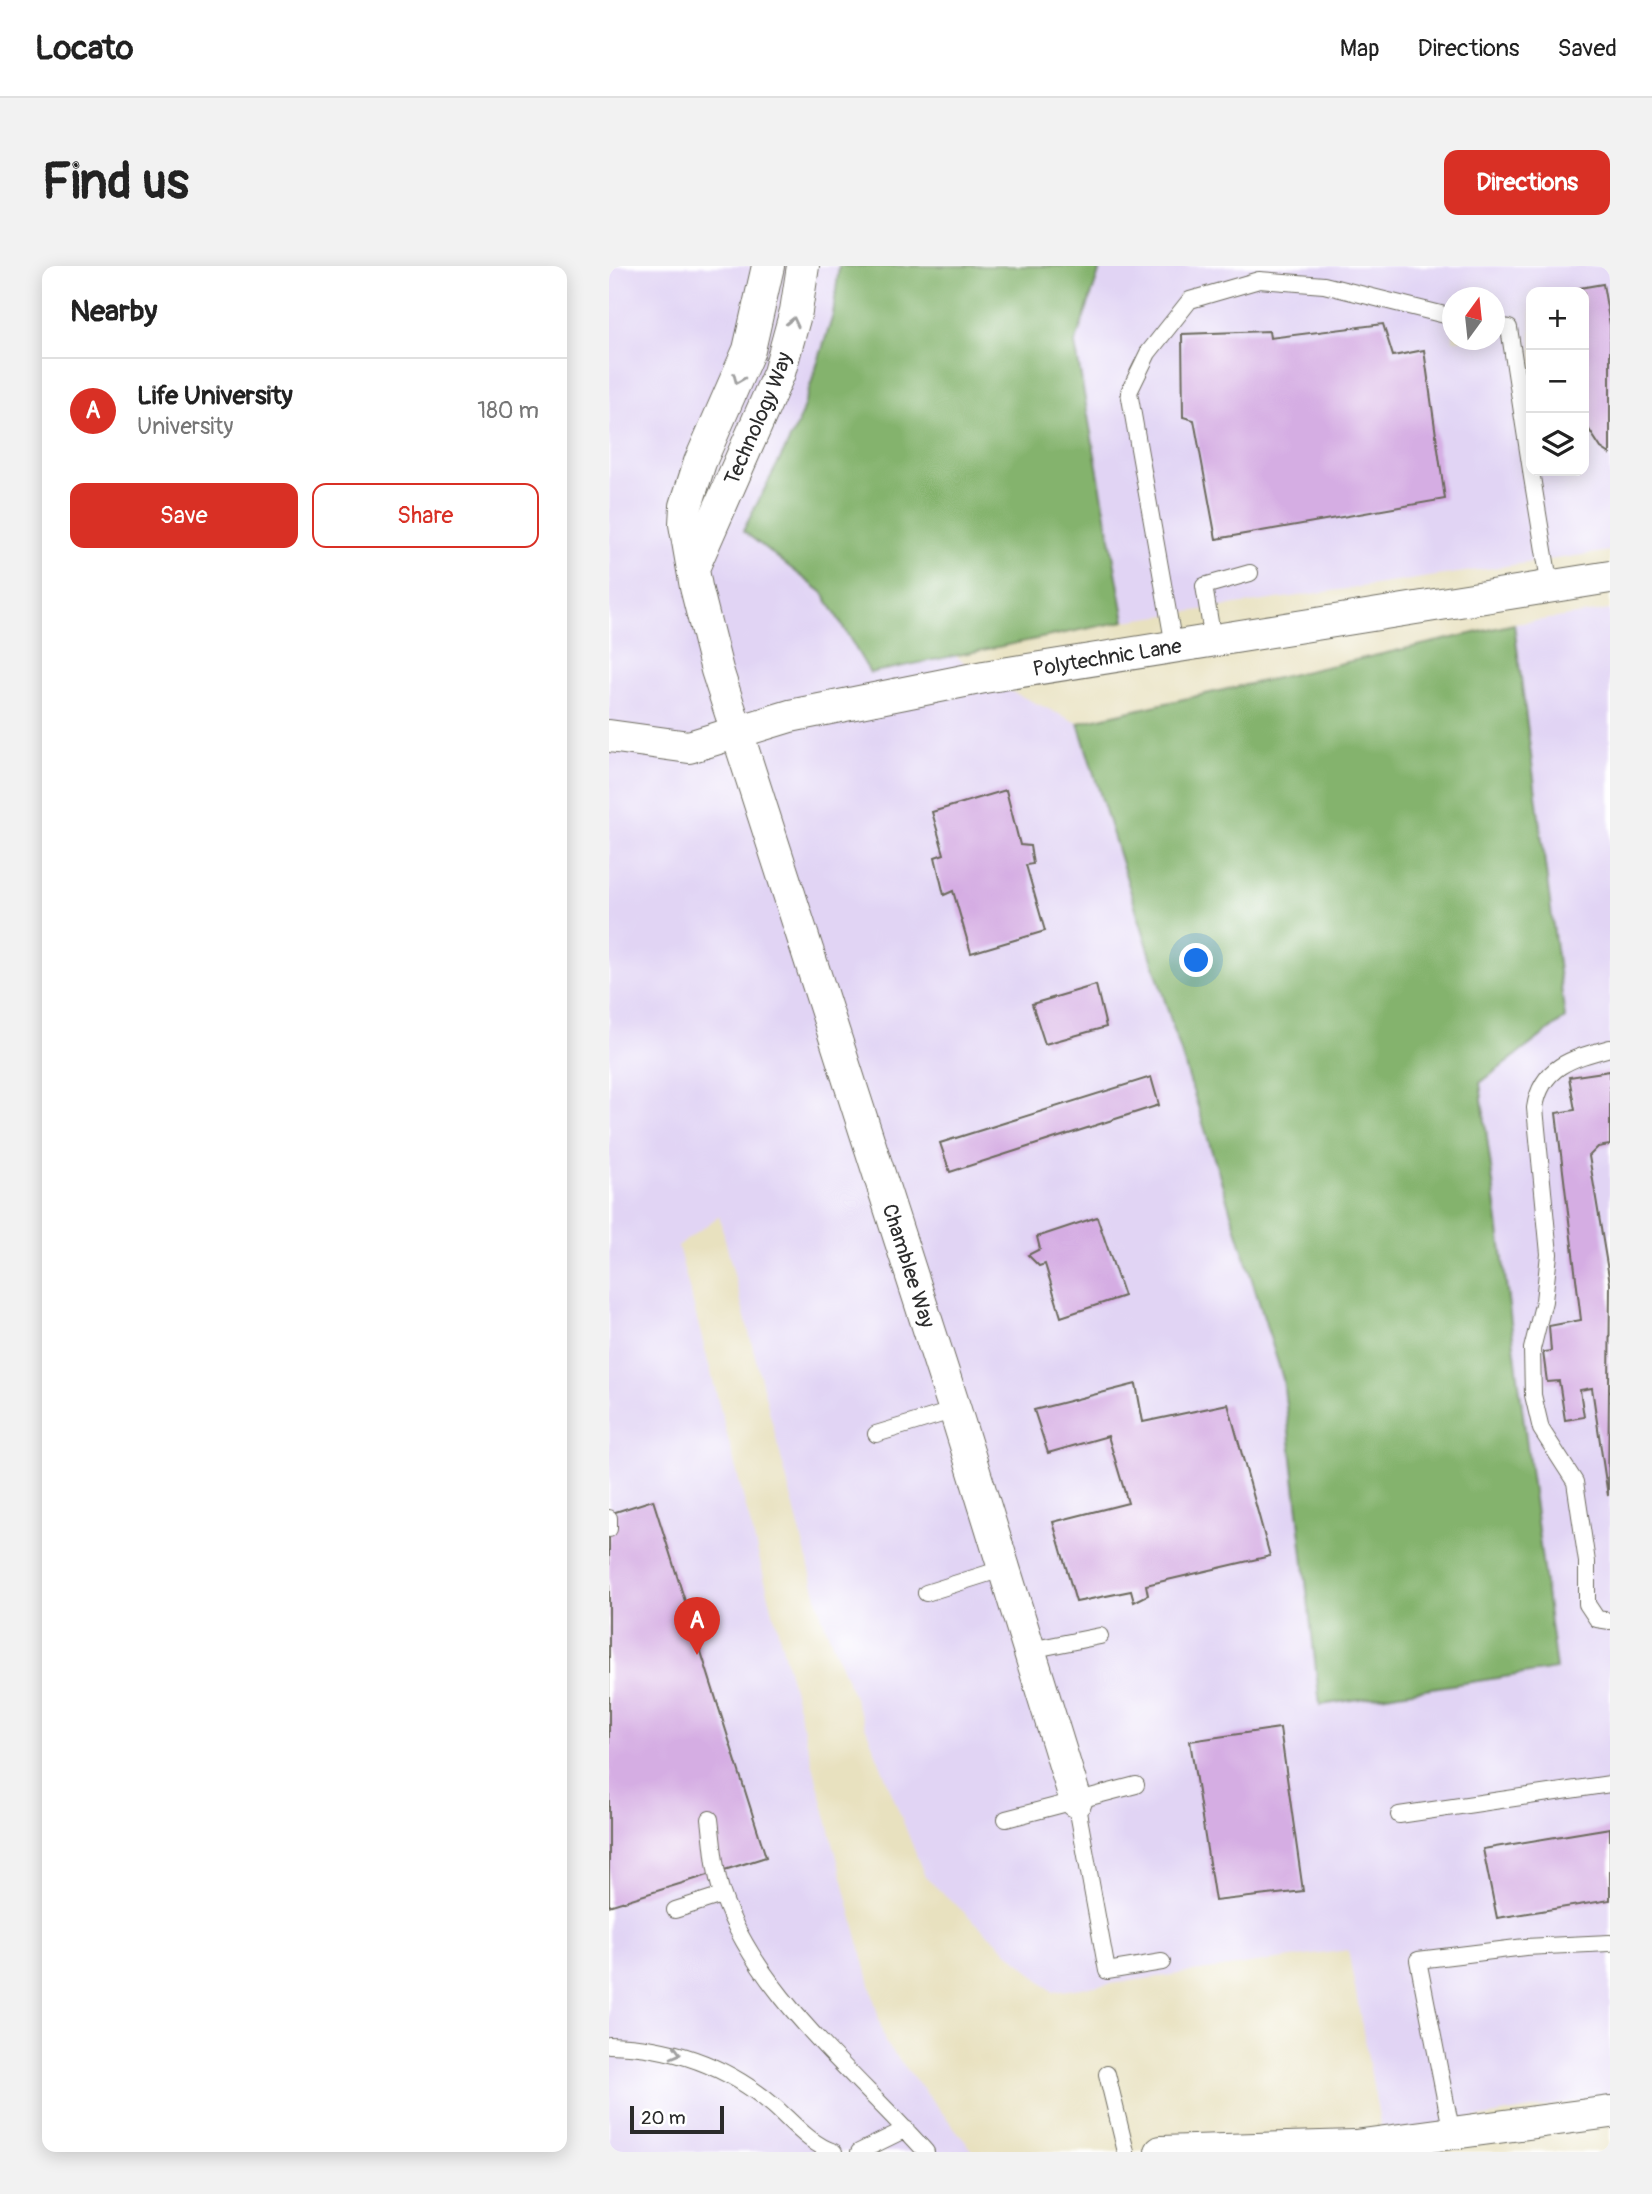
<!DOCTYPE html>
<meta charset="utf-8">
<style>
body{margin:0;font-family:Pangolin,sans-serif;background:#f2f2f2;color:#222}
.controls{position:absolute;right:21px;top:21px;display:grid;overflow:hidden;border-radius:14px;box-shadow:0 4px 18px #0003}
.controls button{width:63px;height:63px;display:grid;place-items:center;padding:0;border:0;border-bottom:2px solid #e0e0e0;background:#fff;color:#222;font:35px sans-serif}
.compass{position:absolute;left:833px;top:21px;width:63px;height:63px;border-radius:50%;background:#fff;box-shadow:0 4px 18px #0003;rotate:15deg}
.scale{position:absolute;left:21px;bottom:18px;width:94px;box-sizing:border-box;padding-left:7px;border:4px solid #2b2b2b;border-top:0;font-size:19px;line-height:24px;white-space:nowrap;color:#2b2b2b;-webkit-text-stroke:5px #fff;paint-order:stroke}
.you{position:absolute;left:588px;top:695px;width:24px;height:24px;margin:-18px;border:5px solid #fff;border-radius:50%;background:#1a73e8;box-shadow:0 0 0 10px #1a73e833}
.badge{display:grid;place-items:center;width:46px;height:46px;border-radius:50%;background:#d93025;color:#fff;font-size:23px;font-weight:700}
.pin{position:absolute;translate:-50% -58px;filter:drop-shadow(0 2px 4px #0008)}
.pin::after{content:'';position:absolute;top:37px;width:24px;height:21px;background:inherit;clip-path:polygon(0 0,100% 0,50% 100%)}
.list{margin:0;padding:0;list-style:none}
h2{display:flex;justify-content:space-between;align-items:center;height:91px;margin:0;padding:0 28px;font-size:30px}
h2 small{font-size:23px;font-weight:400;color:#767676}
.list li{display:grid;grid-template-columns:46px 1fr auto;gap:21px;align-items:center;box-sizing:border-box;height:105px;padding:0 28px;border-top:2px solid #e0e0e0}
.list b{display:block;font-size:26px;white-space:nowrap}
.list p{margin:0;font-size:23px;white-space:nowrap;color:#767676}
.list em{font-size:23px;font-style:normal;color:#767676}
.actions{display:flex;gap:14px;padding:21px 28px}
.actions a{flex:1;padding:16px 0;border:2px solid #d93025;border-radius:14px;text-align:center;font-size:24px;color:#d93025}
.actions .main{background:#d93025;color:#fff}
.icon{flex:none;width:38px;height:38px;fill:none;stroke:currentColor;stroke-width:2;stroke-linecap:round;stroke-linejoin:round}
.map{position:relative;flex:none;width:1001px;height:1886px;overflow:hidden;border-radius:14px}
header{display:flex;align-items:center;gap:42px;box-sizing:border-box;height:98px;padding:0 35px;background:#fff;border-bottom:2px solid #e0e0e0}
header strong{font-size:33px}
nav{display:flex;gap:38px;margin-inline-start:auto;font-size:24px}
.intro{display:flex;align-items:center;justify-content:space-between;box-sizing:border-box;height:168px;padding:0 42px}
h1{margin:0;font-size:49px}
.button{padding:18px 32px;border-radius:14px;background:#d93025;color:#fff;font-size:24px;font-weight:700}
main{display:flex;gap:42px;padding:0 42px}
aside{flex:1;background:#fff;border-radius:14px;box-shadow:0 4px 18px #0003}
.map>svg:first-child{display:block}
.built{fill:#e1d4f4;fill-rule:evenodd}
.forest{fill:#84b36d;stroke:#586f4c;stroke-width:2}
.building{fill:#d5ade3}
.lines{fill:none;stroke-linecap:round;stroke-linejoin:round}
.lane-casing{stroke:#6d6b5f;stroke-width:18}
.street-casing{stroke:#6d6b5f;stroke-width:34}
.lane{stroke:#fff;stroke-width:16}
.street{stroke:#fff;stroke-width:32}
.oneway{stroke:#a0a0a0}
.labels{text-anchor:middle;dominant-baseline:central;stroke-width:6;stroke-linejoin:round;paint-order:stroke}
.street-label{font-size:21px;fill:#2b2b2b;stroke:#fff}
</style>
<header>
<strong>Locato</strong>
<nav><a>Map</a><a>Directions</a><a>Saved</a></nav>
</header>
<div class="intro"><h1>Find us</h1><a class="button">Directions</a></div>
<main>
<aside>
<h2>Nearby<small></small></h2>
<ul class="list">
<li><span class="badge">A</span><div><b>Life University</b><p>University</p></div><em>180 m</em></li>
</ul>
<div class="actions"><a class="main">Save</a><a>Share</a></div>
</aside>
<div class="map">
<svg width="1001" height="1886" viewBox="0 0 1001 1886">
<rect width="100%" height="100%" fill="#fff"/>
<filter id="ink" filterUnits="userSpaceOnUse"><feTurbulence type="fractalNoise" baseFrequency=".0143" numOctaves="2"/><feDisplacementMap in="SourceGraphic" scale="14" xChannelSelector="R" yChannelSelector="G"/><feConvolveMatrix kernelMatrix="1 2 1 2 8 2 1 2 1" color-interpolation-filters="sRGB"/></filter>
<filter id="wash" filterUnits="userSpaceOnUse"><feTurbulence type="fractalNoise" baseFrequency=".00686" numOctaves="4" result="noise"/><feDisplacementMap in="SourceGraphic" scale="28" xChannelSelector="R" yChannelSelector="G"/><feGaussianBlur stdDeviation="1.57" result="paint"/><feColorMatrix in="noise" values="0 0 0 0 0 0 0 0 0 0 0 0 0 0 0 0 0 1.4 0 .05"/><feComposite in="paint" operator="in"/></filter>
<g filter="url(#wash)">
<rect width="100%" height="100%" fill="#e8e1bf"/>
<!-- built -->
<path class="built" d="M0 0H230L224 49 189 158 134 265 312 365 382 416 469 457 674 1113 711 1439 946 1402 871 817 956 752 905 358 1001 344V1830L773 1868 739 1684 444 1726 316 1611 213 1351 110 950 69 980 276 1776 365 1886H0Z
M492 0H1001V285L516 355 466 78ZM922 26H975V205H922ZM844 32H886V74H844Z"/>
<!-- forest -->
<path class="forest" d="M230 0H492L466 78 516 355 261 407 214 327 134 265 189 158 224 49Z
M905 358 956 752 871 817 947 1403 711 1439 674 1113 469 457Z"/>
<g id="blocks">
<!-- building -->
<path class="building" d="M994 18 1001 59V188L992 182 975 156V26L953 25Z
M774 58 784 90 815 84 836 233 607 273 585 154 574 151 573 68 660 65 661 72Z
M397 524 411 579 421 580 424 598 417 599 436 665 362 687 344 625 335 629 326 591 335 588 323 546Z
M487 719 497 761 436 778 423 738Z
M1001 805V879L989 881 980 890 1001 1017 999 1230 983 1122 971 1124 975 1151 956 1154 950 1115 938 1116 934 1086 942 1085 940 1060 972 1054 947 847 966 844 960 811Z
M542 811 550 839 341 906 331 877Z
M488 951 515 1030 452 1051 436 998 430 1000 419 989 431 983 428 971Z
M527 1118 534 1156 619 1138 661 1290 537 1319 539 1329 525 1336 522 1325 467 1336 444 1256 519 1237 499 1170 439 1187 425 1144Z
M44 1234 157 1591 0 1640V1248Z
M671 1462 694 1625 606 1635 581 1475Z
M1001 1562V1634L888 1652 874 1583Z"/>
</g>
</g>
<g filter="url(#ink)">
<use href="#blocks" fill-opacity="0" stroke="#6d6b5f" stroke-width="2"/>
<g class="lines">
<defs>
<path id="lane" d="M886 59 900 62 922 204
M922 205 941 321
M604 374 595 320 641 307
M565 380 520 126 539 87 581 34 650 14 715 19 844 51
M1001 782C964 792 932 800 926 842L940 988 935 1035 923 1083 924 1129 932 1163 966 1216 978 1296V1338L988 1353 1001 1355
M267 1168 346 1144
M0 1252V1263
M317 1327 396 1302
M421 1384 491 1370
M467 1535 498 1705 553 1696
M790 1549 1001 1518
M101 1553C104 1577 105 1604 113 1627 146 1727 248 1808 317 1886
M397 1553 527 1519
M66 1644 113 1629
M0 1779C63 1780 117 1799 165 1840 183 1856 202 1879 225 1886
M498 1808 517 1886
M843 1868 809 1694 916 1681 1001 1677
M250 1886 297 1863"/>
<g id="street">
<path id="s1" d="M159 0 140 84 91 196 77 240 76 258 87 321 108 404 346 1144 467 1535"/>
<path id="s2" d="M85 300 170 107 187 45 194 0"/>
<path id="s3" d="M0 470 80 481 181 450 375 411 1001 311"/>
<path d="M552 1886 746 1880 1001 1846"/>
</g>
</defs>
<!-- lane casing -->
<use href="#lane" class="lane-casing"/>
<!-- street casing -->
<use href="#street" class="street-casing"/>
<!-- lane -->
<use href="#lane" class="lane"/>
<!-- street -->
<use href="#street" class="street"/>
</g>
<!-- one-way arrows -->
<defs><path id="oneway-chevron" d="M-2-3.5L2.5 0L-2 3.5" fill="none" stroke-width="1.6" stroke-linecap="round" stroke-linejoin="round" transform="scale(1.75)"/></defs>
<g class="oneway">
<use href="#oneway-chevron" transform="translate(184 56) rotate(-77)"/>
<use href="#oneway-chevron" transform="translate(129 113) rotate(112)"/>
<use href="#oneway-chevron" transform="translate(67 1787) rotate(15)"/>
</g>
</g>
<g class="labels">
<!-- street labels -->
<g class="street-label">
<text stroke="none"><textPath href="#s2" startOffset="161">Technology Way</textPath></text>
<text stroke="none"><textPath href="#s3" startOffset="509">Polytechnic Lane</textPath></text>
<text stroke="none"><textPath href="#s1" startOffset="1048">Chamblee Way</textPath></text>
</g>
</g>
</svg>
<div class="controls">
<button>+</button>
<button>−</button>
<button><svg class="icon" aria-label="layers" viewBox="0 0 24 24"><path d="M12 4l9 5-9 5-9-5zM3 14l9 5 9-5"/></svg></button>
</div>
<svg class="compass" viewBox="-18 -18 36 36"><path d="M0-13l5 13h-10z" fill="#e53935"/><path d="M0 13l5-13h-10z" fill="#767676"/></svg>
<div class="scale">20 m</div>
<div class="you"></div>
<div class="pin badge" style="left:88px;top:1389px">A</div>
</div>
</main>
